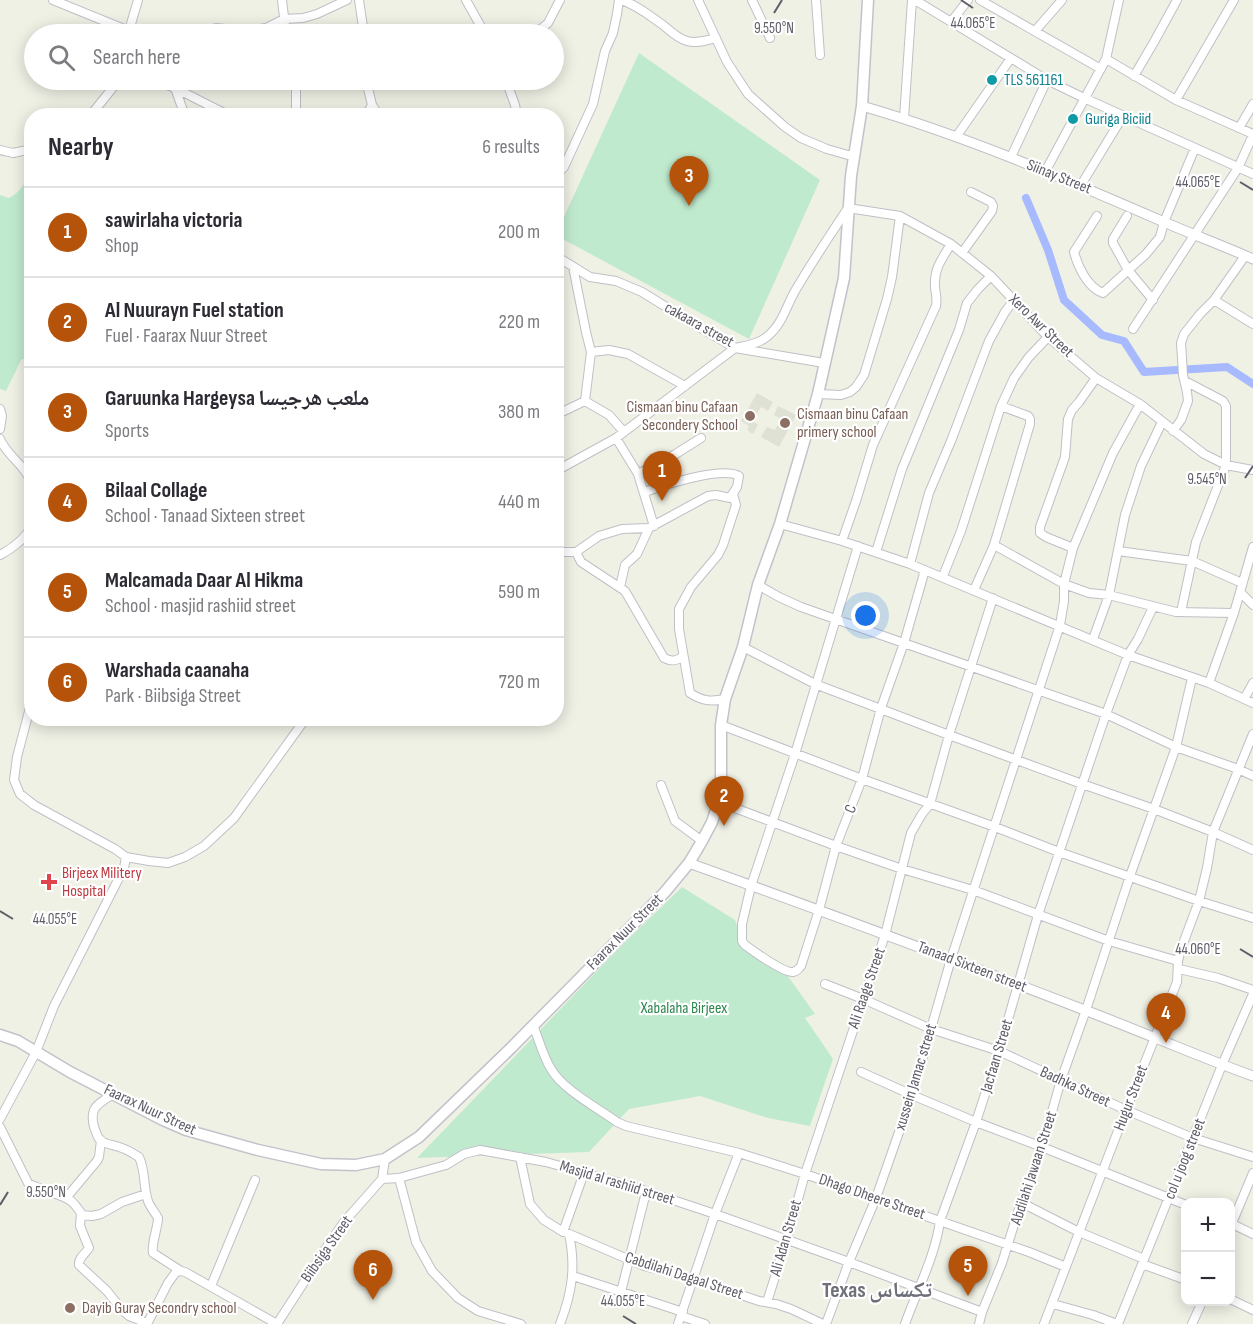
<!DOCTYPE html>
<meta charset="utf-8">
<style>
body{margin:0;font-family:"Sofia Sans Condensed","Noto Naskh Arabic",sans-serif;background:#f7f7f7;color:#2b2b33}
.controls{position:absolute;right:18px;bottom:18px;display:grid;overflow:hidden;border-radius:12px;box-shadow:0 3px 15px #0003}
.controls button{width:54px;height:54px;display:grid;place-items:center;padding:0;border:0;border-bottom:2px solid #e1e1e2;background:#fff;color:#2b2b33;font:30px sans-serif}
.you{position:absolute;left:866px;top:616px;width:21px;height:21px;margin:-15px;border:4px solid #fff;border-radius:50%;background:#1a73e8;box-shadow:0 0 0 9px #1a73e833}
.badge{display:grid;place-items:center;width:39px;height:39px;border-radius:50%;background:#b45309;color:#fff;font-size:20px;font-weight:700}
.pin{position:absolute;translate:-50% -50px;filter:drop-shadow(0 2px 3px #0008)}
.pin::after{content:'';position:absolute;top:32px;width:21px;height:18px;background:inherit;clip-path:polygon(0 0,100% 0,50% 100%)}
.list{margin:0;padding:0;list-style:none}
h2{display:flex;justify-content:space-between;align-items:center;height:78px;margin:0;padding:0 24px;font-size:26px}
h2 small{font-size:20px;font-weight:400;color:#7c7c81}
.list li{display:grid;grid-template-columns:39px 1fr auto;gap:18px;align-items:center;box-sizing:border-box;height:90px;padding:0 24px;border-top:2px solid #e1e1e2}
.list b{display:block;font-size:22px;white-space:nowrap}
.list p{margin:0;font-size:20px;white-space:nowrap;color:#7c7c81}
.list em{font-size:20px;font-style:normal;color:#7c7c81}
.icon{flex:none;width:33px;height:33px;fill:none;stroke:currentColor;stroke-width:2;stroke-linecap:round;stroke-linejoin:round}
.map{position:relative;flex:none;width:1253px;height:1324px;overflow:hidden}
.search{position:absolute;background:#fff;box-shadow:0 3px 15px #0003;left:24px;top:24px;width:540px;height:66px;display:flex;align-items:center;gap:15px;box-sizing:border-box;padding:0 21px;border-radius:33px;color:#7c7c81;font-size:22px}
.panel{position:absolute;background:#fff;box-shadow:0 3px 15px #0003;left:24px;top:108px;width:540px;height:618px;border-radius:24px}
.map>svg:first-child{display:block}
.education{fill:#dfe1d4}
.green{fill:#c0eace}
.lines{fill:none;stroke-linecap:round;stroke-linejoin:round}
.canal{stroke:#a7baff;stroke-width:8}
.minor-casing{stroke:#bfc0c7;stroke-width:10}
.tertiary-casing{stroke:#bfc0c7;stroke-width:11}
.secondary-casing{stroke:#c2c2cb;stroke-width:13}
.minor{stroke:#fff;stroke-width:8}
.tertiary{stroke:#fff;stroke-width:9}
.secondary{stroke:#fff;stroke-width:10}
.ticks{fill:none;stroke:#5d5e67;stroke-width:2}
.culture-dot{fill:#0f9aa8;stroke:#fff;stroke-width:2}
.education-dot{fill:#8d6e63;stroke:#fff;stroke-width:2}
.health-dot{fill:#e0444e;stroke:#fff;stroke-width:2}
.labels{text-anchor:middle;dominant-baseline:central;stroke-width:4.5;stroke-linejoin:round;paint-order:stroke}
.culture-label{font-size:16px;fill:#0d838f;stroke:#fff;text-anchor:start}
.street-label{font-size:16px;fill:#5d5e67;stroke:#fff}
.education-label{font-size:16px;fill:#785e54;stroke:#fff;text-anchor:start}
.health-label{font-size:16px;fill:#be3a42;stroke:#fff;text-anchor:start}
.park-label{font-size:16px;fill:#2d8650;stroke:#fff}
.district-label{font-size:22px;font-weight:bold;fill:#6e7079;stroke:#fff}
.ticks-label{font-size:15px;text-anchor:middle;fill:#5d5e67;stroke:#fff;stroke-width:4.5;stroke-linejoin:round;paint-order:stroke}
</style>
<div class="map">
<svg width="1253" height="1324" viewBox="0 0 1253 1324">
<rect width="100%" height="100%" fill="#eff1e5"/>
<!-- education -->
<path class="education" d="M757 393 773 402 768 411 761 407 753 421 758 425 753 434 747 430 749 426 741 421Z
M778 406 796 415 779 447 761 437 767 427 775 430 781 419 774 415Z"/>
<!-- green -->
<path class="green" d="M639 53 820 180 749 339 557 236V232Z
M31 163V356L21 360 6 391 0 389V195L9 198C24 191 27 177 31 163Z
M682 887 735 920 742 941 787 975 815 1014 805 1018 833 1059 810 1126 768 1118 700 1096 629 1109 589 1152 417 1158 623 944Z"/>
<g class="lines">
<!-- canal -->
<path class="canal" d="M1026 198 1048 250 1064 300 1102 335 1124 341 1144 372 1227 367 1253 384"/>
<defs>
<path id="minor" d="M53 0 129 31
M282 0 286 34
M359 0 364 34
M466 0 485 34
M621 0C637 5 650 16 663 25 670 31 678 39 687 41 697 44 707 40 716 38
M698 0 727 62 748 94 785 127 801 138 827 149 848 155H855
M752 0 770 38
M816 0 820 55
M915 0 1047 80 1084 98 1253 174
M980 0 1101 69
M951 22 968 0
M1035 31 1062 0
M128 34 138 0
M197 34 205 31 216 28 246 31 266 28 284 19 303 18 317 14 347 0
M535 34 548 23 560 0
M1106 59 1176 100 1253 134
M1134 76 1154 42 1177 0
M154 80 175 88 230 116
M296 80V116
M366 80 372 105 379 116
M506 80 515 105 517 116
M175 88 185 116
M1176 100 1234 0
M90 116 119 80
M366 116 372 105
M904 118 912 0
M1239 128 1253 104
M956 137 1011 58
M0 150 13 153 32 149
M1011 157 1047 80
M1045 172 1106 59 1119 0
M556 176 564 167 593 104 605 51 613 33 617 14 619 0
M1081 185 1123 116
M1097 216 1074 252C1078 267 1088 288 1103 293L1146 254 1160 237 1164 222 1195 148
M1127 216 1113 239V243L1128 270 1153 300
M962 253 992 211 993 206 991 202 971 192
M556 256 590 277 616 281 642 292 692 323 735 348 824 363
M573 267 586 332 591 352 585 401 609 415 624 432
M1214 300 1253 324
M1133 329 1238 168 1253 135
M591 352 609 350 628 354 685 386
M818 394 841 395 850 392 856 387 864 375 887 299 892 277 900 216
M0 409 2 416 0 429
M556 411 562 412 585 401
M1173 431 1181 420 1188 401 1187 392 1183 375 1182 358 1181 343 1184 334 1200 314 1214 300 1245 256
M616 438 638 474 654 526
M0 439C6 455 24 464 30 480 32 486 31 494 32 500
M556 471 616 438 735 348C748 345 759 344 769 335 782 324 787 305 795 291 812 262 830 235 848 208L900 216 951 244 991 276 1048 337 1096 378 1140 404 1204 454 1226 465 1253 470
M638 474 674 455 701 438
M780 524 842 541 910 564 1128 655 1209 683 1253 703
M842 541 856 501 873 445 936 306C938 297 934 290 935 281 935 267 944 256 951 244
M994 545 1064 584 1089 593 1109 595 1176 612 1234 613
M858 546 795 754 751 886 742 924V941L745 945C753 951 784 973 793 972 798 971 798 969 801 966L819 910 836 846 862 779 881 708 904 643 925 570
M1073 548 1046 537 1040 533V527L1065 457 1068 419 1072 410 1079 402 1096 378
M1118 551 1192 561 1242 583
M556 552H576L599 536 622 529 649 528 708 496 716 495 730 498 737 487 739 476C722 466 664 485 645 492
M576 552 581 562 625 591 664 658C672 662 677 661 683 656
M876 552 902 469 959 330 967 303 978 289 991 276
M0 555C13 548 25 539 32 526
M910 564 929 493 951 441 989 341 1005 312 1014 300
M943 576 961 531 1001 406 1014 378 1029 357 1048 337
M758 585 779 597 801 607 1106 714 1176 747 1238 769 1253 776
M620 587 625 565 637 554 649 528
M974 590 994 545 1030 424V419L1028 416 1001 406
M1240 592 1253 605
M1181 612 1196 542 1226 465V406L1223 401 1185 381
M1093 639 1109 595 1125 515 1141 466 1162 422
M743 647 815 684 949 735 1082 784 1154 809 1213 832 1253 850
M1209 683 1234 613 1253 547
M725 699C711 702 702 701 690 693L679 629V609L691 587 718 555 723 545 736 505 733 494
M1244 699 1253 683
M32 700 17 757 14 780 20 794 34 805 115 849 126 857 149 861 168 863 185 857 204 846 234 818 306 718
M721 725 862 779 995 827 1059 852 1199 901 1253 918
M661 785 675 821 702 841
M719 802 836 846 902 869 973 890 1109 941 1178 961
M1179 969 1218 978 1253 990
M825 984 863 999 931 1029 999 1051 1126 1110 1193 1138 1253 1157
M533 1025C539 1040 543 1056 551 1069 563 1090 598 1108 617 1122L626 1126 739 1153 805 1174 1029 1252 1066 1267
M861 1072 912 1095 976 1122 1042 1147 1186 1205
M113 1094C98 1104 89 1107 94 1127 96 1131 97 1137 100 1140 106 1145 115 1145 122 1148 128 1150 134 1154 139 1157 146 1172 143 1187 148 1201 150 1207 155 1212 158 1218 158 1228 151 1243 153 1253L181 1271 185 1272 277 1324 330 1242 344 1222 382 1179
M0 1119 36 1052 54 1006 124 868 126 857
M0 1127 28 1183C40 1190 62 1194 71 1201 75 1204 78 1209 81 1213L80 1226 89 1248C86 1253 78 1258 79 1265L107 1291 122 1310 129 1316 147 1323
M520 1157 530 1204 544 1220 560 1230 644 1266 694 1279 759 1301 776 1304 791 1309 823 1324
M399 1178 416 1242 432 1271 458 1298 478 1311 521 1324
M382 1179 399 1178 446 1165 464 1154 480 1150 546 1162 634 1187 715 1214 849 1262 982 1312
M382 1179 385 1159
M66 1198 97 1161 99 1157 101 1140
M1022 1203 1079 1232 1144 1259
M82 1215 92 1216 101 1214 122 1202 146 1194
M1230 1223 1253 1234
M1230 1228 1253 1173
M563 1232 584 1173
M1142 1264 1186 1280
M573 1276 683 1312
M211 1286 255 1180
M621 1292 646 1192
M1230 1299 1253 1310
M767 1302 787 1239 805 1174 885 935 911 833 922 814 930 804 949 735 993 598
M1053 1304 1093 1315 1117 1324
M681 1316 705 1324
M147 1324 168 1283 176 1272 181 1271
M560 1324C572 1293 576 1267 569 1234
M678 1324 715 1214 739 1153
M826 1324 849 1262 876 1198 912 1095 951 959 1060 625 1064 601V584L1073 548 1113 453 1140 404
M905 1324C917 1290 935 1257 940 1221L976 1122 999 1051 1038 915 1106 714 1128 655 1138 639 1153 607
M979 1324 982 1312 1002 1263 1018 1212 1042 1147 1061 1080 1086 1010 1130 876 1176 747 1192 678
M1044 1324 1126 1110 1177 982 1178 961 1181 949 1199 901 1207 868 1213 832 1253 734
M1118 1324 1222 1065 1253 994
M1192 1324 1202 1302"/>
<path id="tertiary" d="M862 106C966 136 1065 179 1164 222 1194 235 1224 246 1253 259
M689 863C822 911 955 960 1087 1011 1143 1032 1197 1056 1253 1076"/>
<path id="secondary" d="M0 1035 18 1041 70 1072 163 1120 186 1130 258 1150 321 1164 356 1165 385 1159 419 1137 511 1048 665 892 689 863 702 841 712 822 721 795V725L725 699 743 647 758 585 780 524 818 394 844 278 851 176 862 106 868 0"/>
</defs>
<!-- minor casing -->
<use href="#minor" class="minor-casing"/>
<!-- tertiary casing -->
<use href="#tertiary" class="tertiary-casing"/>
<!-- secondary casing -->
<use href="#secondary" class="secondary-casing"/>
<!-- minor -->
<use href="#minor" class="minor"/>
<!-- tertiary -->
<use href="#tertiary" class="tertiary"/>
<!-- secondary -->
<use href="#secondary" class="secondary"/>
</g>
<!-- ticks -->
<path class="ticks" d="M961 0 973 8M774 13 782 0M1240 182 1253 190M1245 478 1253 466M0 911 13 919M1240 949 1253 957M0 1205 8 1192M623 1316 636 1324"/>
<!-- markers -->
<g class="culture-dot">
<circle cx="992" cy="80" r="6"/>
<circle cx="1073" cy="119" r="6"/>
</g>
<g class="education-dot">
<circle cx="750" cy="416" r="6"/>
<circle cx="785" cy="423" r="6"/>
<circle cx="70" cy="1308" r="6"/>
</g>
<path class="health-dot" d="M46 873h6v6h6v6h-6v6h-6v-6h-6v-6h6z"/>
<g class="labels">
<!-- culture labels -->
<g class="culture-label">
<text x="1004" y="80">TLS 561161</text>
<text x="1085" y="119">Guriga Biciid</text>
</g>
<!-- street labels -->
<g class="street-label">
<text transform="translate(1059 177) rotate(22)">Siinay Street</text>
<text transform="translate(699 325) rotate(29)">cakaara street</text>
<text transform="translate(1041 326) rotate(44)">Xero Awr Street</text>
<text transform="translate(851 809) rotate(-69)">C</text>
<text transform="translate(625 932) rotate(-45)">Faarax Nuur Street</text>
<text transform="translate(972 967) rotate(21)">Tanaad Sixteen street</text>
<text transform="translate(867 988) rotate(-71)">Ali Raage Street</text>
<text transform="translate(997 1056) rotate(-73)">Jacfaan Street</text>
<text transform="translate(916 1077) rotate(-73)">xussein Jamac street</text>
<text transform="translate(1075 1087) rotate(25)">Badhka Street</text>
<text transform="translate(1131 1098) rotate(-69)">Hugur Street</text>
<text transform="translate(150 1110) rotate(25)">Faarax Nuur Street</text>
<text transform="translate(1185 1159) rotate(-68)">col u joog street</text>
<text transform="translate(1034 1168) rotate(-72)">Abdilahi Jawaan Street</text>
<text transform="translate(617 1183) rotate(17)">Masjid al rashiid street</text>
<text transform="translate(872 1197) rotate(19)">Dhago Dheere Street</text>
<text transform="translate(786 1238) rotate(-74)">Ali Adan Street</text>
<text transform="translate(327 1249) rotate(-55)">Biibsiga Street</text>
<text transform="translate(684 1276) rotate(18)">Cabdilahi Dagaal Street</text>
</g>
<!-- education labels -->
<g class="education-label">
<text x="738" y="407" text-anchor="end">Cismaan binu Cafaan<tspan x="738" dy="18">Secondery School</tspan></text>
<text x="797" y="414">Cismaan binu Cafaan<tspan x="797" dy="18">primery school</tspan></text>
<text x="82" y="1308">Dayib Guray Secondry school</text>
</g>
<!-- health labels -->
<g class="health-label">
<text x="62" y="873">Birjeex Militery<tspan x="62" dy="18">Hospital</tspan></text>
</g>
<!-- park labels -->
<g class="park-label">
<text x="684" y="1008">Xabalaha Birjeex</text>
</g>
<!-- district labels -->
<g class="district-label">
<text x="877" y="1290">Texas تكساس</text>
</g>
</g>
<g class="ticks-label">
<text x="973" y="28">44.065°E</text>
<text x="774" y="33">9.550°N</text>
<text x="1198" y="187">44.065°E</text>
<text x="1207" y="484">9.545°N</text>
<text x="55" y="924">44.055°E</text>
<text x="1198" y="954">44.060°E</text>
<text x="46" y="1197">9.550°N</text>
<text x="623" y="1306">44.055°E</text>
</g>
</svg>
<div class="controls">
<button>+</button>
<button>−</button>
</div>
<div class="you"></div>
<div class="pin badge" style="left:662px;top:501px">1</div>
<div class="pin badge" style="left:724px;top:826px">2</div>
<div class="pin badge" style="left:689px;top:206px">3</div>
<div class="pin badge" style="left:1166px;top:1043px">4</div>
<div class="pin badge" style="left:968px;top:1296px">5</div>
<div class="pin badge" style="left:373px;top:1300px">6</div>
<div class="search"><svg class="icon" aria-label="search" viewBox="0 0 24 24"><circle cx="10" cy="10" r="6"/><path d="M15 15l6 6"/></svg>Search here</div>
<section class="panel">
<h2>Nearby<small>6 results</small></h2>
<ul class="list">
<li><span class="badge">1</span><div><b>sawirlaha victoria</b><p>Shop</p></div><em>200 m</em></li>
<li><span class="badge">2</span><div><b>Al Nuurayn Fuel station</b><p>Fuel · Faarax Nuur Street</p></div><em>220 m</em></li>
<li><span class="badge">3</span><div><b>Garuunka Hargeysa ملعب هرجيسا</b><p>Sports</p></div><em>380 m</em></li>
<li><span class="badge">4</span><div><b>Bilaal Collage</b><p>School · Tanaad Sixteen street</p></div><em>440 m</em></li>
<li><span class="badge">5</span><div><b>Malcamada Daar Al Hikma</b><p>School · masjid rashiid street</p></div><em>590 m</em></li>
<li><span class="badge">6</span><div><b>Warshada caanaha</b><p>Park · Biibsiga Street</p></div><em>720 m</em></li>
</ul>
</section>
</div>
